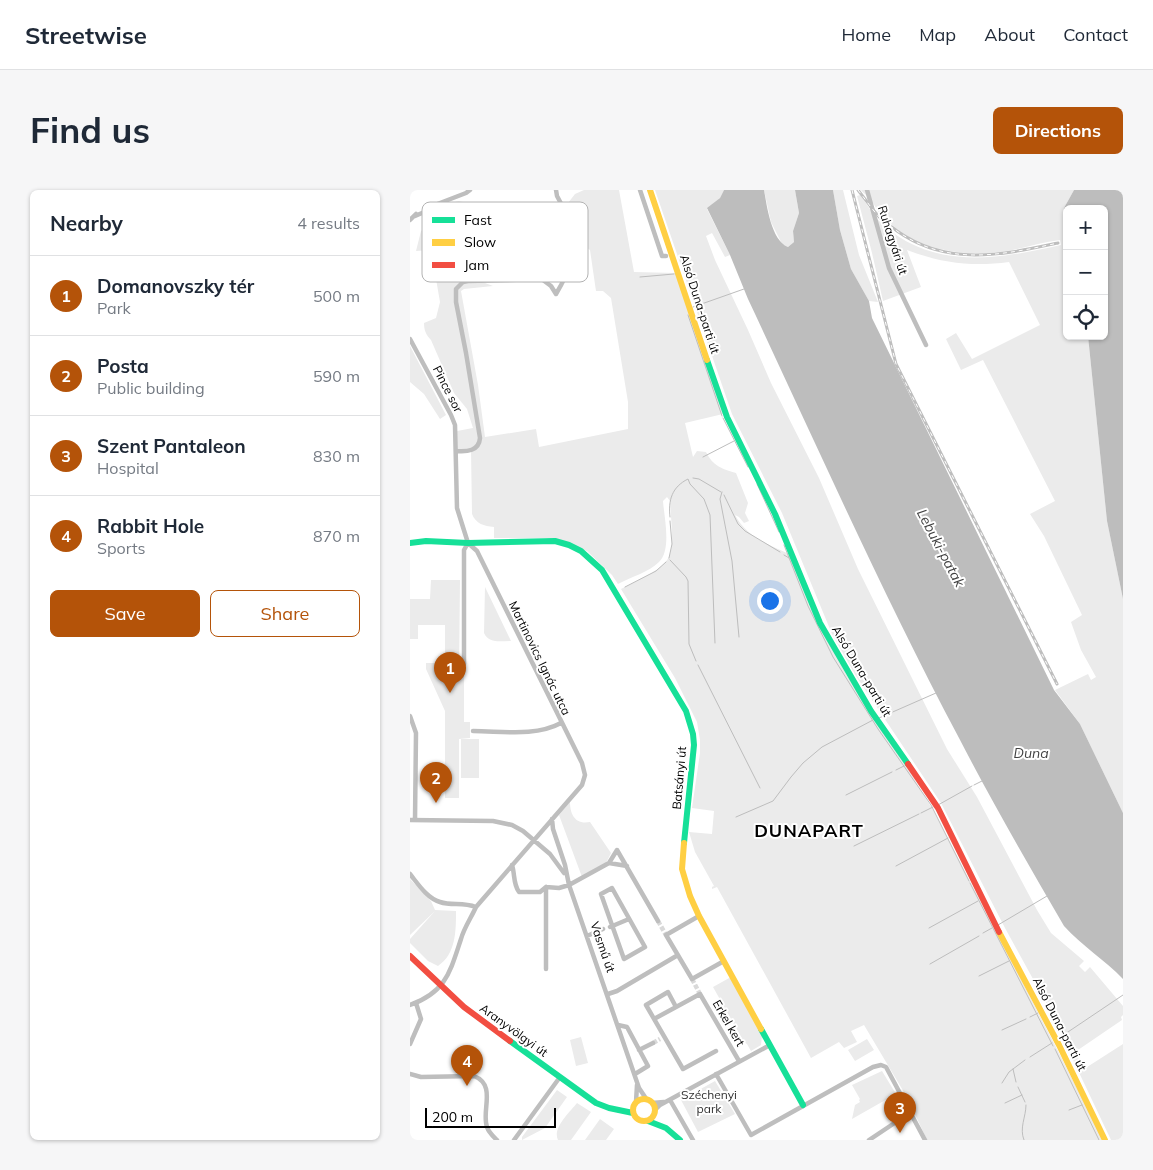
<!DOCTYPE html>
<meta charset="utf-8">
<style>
body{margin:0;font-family:Mulish,sans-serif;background:#f6f6f7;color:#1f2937}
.controls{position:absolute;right:15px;top:15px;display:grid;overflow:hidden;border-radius:8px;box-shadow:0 1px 4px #0004}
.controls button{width:45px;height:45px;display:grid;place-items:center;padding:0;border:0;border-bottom:1px solid #e0e1e3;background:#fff;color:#1f2937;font:25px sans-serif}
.scale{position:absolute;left:15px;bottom:12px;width:131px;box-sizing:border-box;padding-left:5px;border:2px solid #000;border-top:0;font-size:14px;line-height:18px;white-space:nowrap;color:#000;-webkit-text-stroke:4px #fff;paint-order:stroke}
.you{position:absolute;left:359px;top:410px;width:18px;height:18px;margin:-12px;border:4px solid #fff;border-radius:50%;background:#1a73e8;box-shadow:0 0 0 8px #1a73e833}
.badge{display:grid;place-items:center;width:32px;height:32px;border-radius:50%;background:#b45309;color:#fff;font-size:16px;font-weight:700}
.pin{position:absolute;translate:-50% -41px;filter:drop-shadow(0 1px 2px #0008)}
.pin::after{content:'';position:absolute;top:26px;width:18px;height:15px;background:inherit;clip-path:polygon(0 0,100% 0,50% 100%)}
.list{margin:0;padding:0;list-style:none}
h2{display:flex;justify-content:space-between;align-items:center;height:65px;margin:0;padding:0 20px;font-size:21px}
h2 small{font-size:16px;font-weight:400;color:#747a83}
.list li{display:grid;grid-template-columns:32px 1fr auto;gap:15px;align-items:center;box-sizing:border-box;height:80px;padding:0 20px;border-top:1px solid #e0e1e3}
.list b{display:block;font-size:19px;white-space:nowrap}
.list p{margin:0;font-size:16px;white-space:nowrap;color:#747a83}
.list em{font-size:16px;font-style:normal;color:#747a83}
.actions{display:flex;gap:10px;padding:15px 20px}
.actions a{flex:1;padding:11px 0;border:1px solid #b45309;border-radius:8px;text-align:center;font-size:18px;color:#b45309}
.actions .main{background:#b45309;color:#fff}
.icon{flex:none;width:28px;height:28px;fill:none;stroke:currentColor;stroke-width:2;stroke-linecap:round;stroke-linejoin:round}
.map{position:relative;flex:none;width:713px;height:950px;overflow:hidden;border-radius:8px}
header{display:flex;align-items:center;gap:30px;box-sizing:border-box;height:70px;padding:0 25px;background:#fff;border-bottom:1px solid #e0e1e3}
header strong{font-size:24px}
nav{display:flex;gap:28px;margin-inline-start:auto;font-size:18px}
.intro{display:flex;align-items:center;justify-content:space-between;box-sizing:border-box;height:120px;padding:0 30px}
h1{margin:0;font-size:35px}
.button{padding:12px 22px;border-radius:8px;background:#b45309;color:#fff;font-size:18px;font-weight:700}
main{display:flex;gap:30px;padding:0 30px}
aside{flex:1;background:#fff;border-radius:8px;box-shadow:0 1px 4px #0004}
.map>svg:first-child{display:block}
.green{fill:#ebebeb}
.water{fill:#bdbdbd}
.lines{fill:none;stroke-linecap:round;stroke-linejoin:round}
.stream{stroke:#bdbdbd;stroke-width:1}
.street-tunnel{stroke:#d9d9d9;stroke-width:4.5;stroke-dasharray:4.5 2;stroke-linecap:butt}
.street{stroke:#bebebe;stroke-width:4.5}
.fast{stroke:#16e098;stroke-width:6}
.slow{stroke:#ffcf43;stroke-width:6}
.jam{stroke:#f24e42;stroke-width:6}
.rail-casing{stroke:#bebebe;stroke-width:3}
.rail{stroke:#fff;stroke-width:1;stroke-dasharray:4;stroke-linecap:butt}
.labels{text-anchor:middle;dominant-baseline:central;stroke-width:4;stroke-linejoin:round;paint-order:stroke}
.street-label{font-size:12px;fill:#000;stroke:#fff}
.park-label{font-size:12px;fill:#313131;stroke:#fff}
.water-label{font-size:14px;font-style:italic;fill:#424242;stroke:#fff}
.district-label{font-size:18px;font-weight:bold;letter-spacing:1px;fill:#000;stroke:#fff}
.key{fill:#fff;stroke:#b2b2b2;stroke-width:1}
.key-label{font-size:14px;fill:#000}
</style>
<header>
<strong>Streetwise</strong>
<nav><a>Home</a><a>Map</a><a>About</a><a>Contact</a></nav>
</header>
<div class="intro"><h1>Find us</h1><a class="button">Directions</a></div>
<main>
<aside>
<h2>Nearby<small>4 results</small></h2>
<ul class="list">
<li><span class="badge">1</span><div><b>Domanovszky tér</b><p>Park</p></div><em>500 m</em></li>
<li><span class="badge">2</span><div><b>Posta</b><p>Public building</p></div><em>590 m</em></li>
<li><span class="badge">3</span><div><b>Szent Pantaleon</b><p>Hospital</p></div><em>830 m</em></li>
<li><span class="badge">4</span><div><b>Rabbit Hole</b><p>Sports</p></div><em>870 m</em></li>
</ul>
<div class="actions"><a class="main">Save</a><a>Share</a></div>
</aside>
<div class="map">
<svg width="713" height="950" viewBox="0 0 713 950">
<rect width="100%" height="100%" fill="#fff"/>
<!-- green -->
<path class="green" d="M174 0H209L224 82 266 83 313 224 275 233 283 267 287 261 296 262C303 276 312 279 326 283L338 313 335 323 339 331 334 333 329 327 325 325C337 347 357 354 379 364L400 417 436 484 491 567 523 620 647 859 693 950H517L498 909 454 835 441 841 447 852 434 858 429 852 401 868 307 697 302 699V697L304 696 285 662 279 642 302 644 304 621 282 618 290 563V550L287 532 265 488 211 399C268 370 264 374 260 311L257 307 253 311C254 326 262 360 249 372 239 382 221 387 208 394L202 385 177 361 136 348H84V337C74 336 66 334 62 324L61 260 47 259V241L63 238 57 219 44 203 21 150C16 145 14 140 14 133L26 128 30 112 21 60 6 61 11 41 18 36 46 33 45 38C63 43 66 52 72 67L67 78 58 79 59 87 83 96 54 99 51 101 68 195 75 247 126 239 129 257 218 239V212L201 108 193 101H186L180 60 169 53H167L158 13 165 4Z
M245 0H314L310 8 297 19 320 65 315 67 302 43 296 46 305 70 338 140 361 193 409 288 448 379 537 559 567 607 627 720 641 743 674 771 669 776 675 782 680 777 713 816V825L711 827 712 830 665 862 674 879 713 854V950H701L655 853 657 851 595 738 531 613 446 486 422 444 372 323 322 224Z
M354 0H385L389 23 383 41 384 52 378 57 372 54 361 32Z
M423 0H433L449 65 468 112 459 111 441 79 430 40Z
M451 0H664L654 18 657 38V146H678L697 331 713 409V623L670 534 645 500 678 484 681 490 686 487 671 460 661 432 672 425 634 346 620 324 645 311 573 170 551 180 536 149 546 143 562 169 630 135 599 72C562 77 531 73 497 60L511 97 473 111 462 63 447 6 450 5C457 14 463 25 471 33 524 81 588 69 651 55L650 50C632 52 615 58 597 61 554 68 507 60 475 30 468 24 465 14 459 8 456 4 454 4 451 0Z
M0 156 36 225 30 229 14 204 0 192Z
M21 390H50L49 484H54V532H60V548L49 549V608H35V521L16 479V473H35V435H8V449H0V409H20Z
M75 397 101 451C91 451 79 454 74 443Z
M51 549H69V588H51Z
M160 612C160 624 165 635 180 632L201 663 196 673 172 687 149 625Z
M0 689 21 711 25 720 46 721C46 741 46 764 28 776L18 771 0 753V749L25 721 0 745Z
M321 787 352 846 351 855 341 861 337 854 334 852 303 797Z
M171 847 178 873 166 876 160 850Z
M457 849 464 860 445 871 438 860Z
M472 881 486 904 442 929 445 915 450 912 449 910 450 909 442 895Z
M305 891 325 924 288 942 271 910Z
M147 900 157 907 135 938 112 950V947Z
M167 913 181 922 161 950H148C142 938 160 922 167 913Z
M190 929 204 939 196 950H175Z"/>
<!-- water -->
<path class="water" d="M314 0H354C357 16 361 50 378 57L384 52 383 41 389 23 385 0H423L430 40 441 79 459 111 462 128 644 500 670 534 713 623V789C695 770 672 756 654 736 618 674 582 612 549 548 473 405 407 256 338 109L320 65 297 18 310 8Z
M664 0H713V409L697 331 678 146H694V19H657V38L654 18Z"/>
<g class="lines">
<!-- stream -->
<path class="stream" d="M230 87 264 84
M283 117 334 99
M278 125 312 226
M313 228 338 277
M293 267 324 251
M283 288 289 289 311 302
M347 294 369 342
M312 302 310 309 322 371 329 447
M314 305 328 334 335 341 370 362
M260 327C258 310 262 297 278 289L280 294 294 309 300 325 305 453
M374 355 398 416 423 467 468 539 521 615 559 691
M374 365 379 368
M259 368 262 354 260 331
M260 370 276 387 278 391 279 454 286 471
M215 397 246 381 256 372
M288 475 350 598
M469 528 526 503
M486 580 494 576
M564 595 572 591
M436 605 482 582
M528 615 562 596
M511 623 523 617
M326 627 363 611 381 587 393 573 412 557 463 530
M444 656 509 624
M486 676 538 648
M560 693 643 856
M588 735 637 706
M519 738 568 711
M573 743 582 738
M520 774 569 746
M569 786 599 771
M620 827 628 823
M592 840 616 829
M649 848 713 805
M645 859 689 950
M620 867 642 853
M603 879 606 892
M592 893 599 882 615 870
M608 897 615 912
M595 913 612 905
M659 920 672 915
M614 950C609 938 616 927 616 915"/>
<!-- street-tunnel -->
<path class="street-tunnel" d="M248 731 256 745
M282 789 290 804
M243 853 250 849"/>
<!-- street -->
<path class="street" d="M230 0 252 66H256
M457 0 479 78 516 155
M17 18 56 3 60 0
M5 26C21 19 46 9 64 17L119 67 136 88 135 91
M0 30 6 24
M133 90 141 96 146 104C158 84 170 58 160 34 157 24 152 15 147 6L146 0
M0 149 41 225 45 235 47 318 58 353 67 361 172 573 175 585 172 595 66 717C61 728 54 738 51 749 40 782 36 802 0 815
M46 261C57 262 69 261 70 248L56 163 46 112V99L53 92 58 91 133 89
M54 474V360L58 353
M0 526 6 543 5 630
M63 541C92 541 125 547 151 533
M142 629 143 639 155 675 159 695 229 898 237 910
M0 630 83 631 102 635 113 641 140 664 154 683
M102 675C105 684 103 694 109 702H130L136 697
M217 676 199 673 207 660 248 731
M0 684C8 694 17 708 30 712 42 716 52 712 66 717
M202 698 235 757 214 769 191 704Z
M289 726 256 745 282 789 314 771
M200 737 219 729
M177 746 193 739
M136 779V697L149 698 159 695 199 673
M198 804 207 801 268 765
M266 817 258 802 236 815 273 879 306 861
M244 829 290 804 329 871
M208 835 217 837 238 876 225 884
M0 854 11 829 6 813
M229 860 243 853
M0 884 11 887 64 886C87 895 71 921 77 937 79 943 83 946 87 950
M306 884 341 945 463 877 471 875 476 877 515 950
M260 910 283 950
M226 912 227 895
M242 913 254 912
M245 920 250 915 360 855
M104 950 150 887
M459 950 501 922"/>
<!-- fast -->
<path class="fast" d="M297 170 317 227 365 324 410 433 461 521 498 574
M0 353 16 351 58 353 145 351 159 355 171 361 192 380 276 521 283 544 284 555 274 653
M351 839 393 915
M100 851 186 913 199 918 223 923
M238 931 256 938 270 950"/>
<!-- slow -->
<path class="slow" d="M240 0 297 170
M274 653 272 679 280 706 289 726 351 839
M589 742 649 855 695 950
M223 920a11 11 0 1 1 22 0a11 11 0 1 1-22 0Z"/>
<!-- jam -->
<path class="jam" d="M498 574 528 618 589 742
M0 766 54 817 100 851"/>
<defs>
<path id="rail" d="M442 0 486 174 647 494
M448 0C456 10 463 21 472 30 476 34 482 37 487 41 538 77 592 65 648 53"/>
</defs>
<!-- rail casing -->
<use href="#rail" class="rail-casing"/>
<!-- rail -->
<use href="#rail" class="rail"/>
</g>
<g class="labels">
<!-- street labels -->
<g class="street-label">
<text transform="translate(483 50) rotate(72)">Ruhagyári út</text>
<text transform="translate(290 114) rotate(72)">Alsó Duna-parti út</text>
<text transform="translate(38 199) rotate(63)">Pince sor</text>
<text transform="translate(130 468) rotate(64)">Martinovics Ignác utca</text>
<text transform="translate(452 481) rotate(59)">Alsó Duna-parti út</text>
<text transform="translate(269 588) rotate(-85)">Batsányi út</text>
<text transform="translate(193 757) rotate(71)">Vasmű út</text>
<text transform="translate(319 833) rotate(60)">Erkel kert</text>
<text transform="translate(650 834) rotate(63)">Alsó Duna-parti út</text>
<text transform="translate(104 840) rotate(36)">Aranyvölgyi út</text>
</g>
<!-- park labels -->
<g class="park-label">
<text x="299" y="904">Széchenyi<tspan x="299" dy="14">park</tspan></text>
</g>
<!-- water labels -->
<g class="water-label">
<text transform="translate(531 358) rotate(62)">Lebuki-patak</text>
<text x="621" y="563">Duna</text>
</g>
<!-- district labels -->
<g class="district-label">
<text x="399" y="640">DUNAPART</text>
</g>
</g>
<!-- legend -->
<rect x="12" y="12" width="166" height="80" rx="8" class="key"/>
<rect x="22" y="27" width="23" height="6" fill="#16e098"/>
<rect x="22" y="49" width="23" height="7" fill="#ffcf43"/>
<rect x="22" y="72" width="23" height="6" fill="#f24e42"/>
<g class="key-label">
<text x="54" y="35">Fast</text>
<text x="54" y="57">Slow</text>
<text x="54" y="80">Jam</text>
</g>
</svg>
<div class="controls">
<button>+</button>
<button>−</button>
<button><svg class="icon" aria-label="locate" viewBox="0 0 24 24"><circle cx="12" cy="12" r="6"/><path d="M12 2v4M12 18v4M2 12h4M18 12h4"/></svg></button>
</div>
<div class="scale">200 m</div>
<div class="you"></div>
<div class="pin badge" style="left:40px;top:503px">1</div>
<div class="pin badge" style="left:26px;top:613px">2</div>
<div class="pin badge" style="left:490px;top:943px">3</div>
<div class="pin badge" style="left:57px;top:896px">4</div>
</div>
</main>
